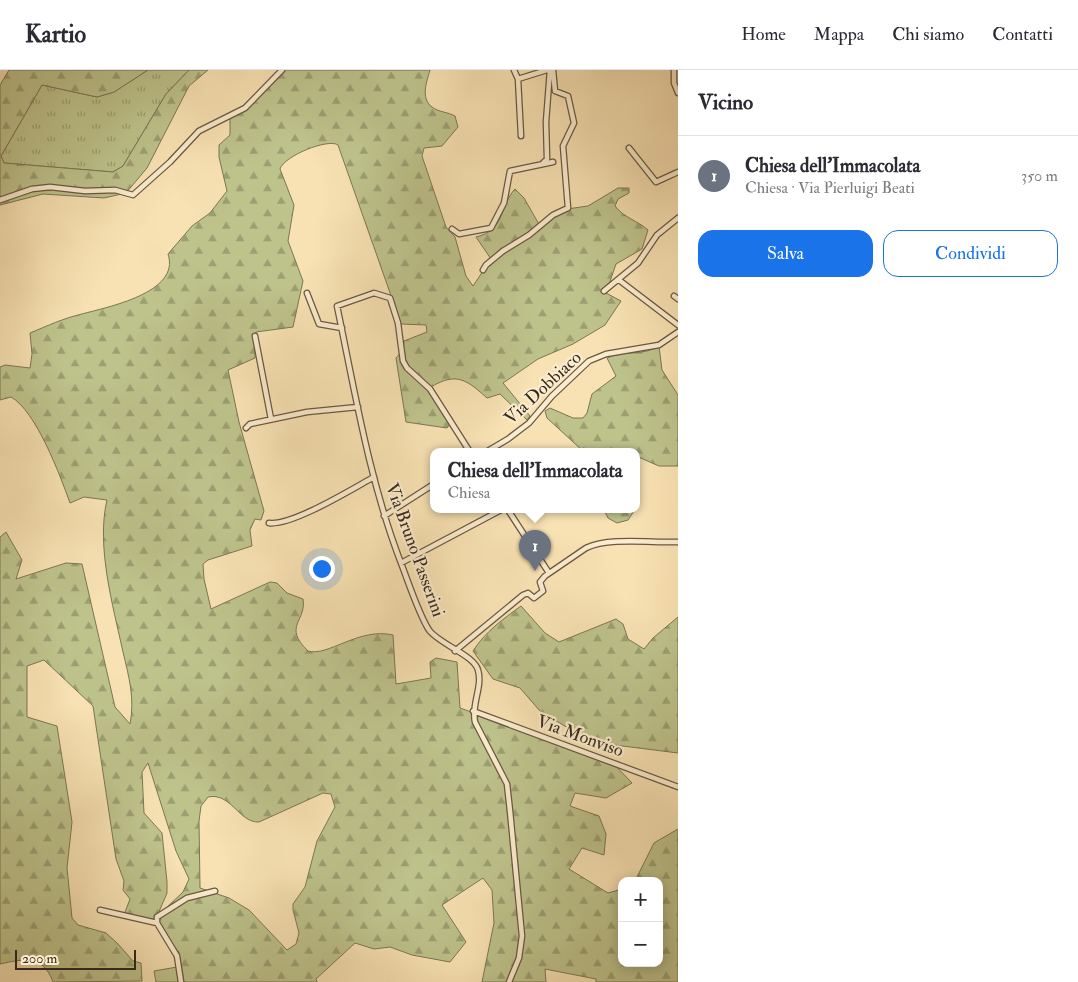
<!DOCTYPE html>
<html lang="it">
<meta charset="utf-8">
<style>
body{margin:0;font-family:"IM FELL Double Pica",serif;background:#f2f2f3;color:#2b2b33}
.controls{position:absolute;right:15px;bottom:15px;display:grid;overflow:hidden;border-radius:10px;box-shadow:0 2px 12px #0003}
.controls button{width:45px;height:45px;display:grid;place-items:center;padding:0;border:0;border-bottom:1px solid #e1e1e2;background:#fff;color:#2b2b33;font:25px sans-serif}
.scale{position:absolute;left:15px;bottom:12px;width:121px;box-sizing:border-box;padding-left:5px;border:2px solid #3a2a1c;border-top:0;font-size:14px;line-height:18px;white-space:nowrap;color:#3a2a1c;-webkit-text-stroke:4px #faecce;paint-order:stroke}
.you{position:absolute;left:321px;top:498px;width:18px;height:18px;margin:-12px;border:4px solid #fff;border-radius:50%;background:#1a73e8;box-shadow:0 0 0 8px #1a73e833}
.badge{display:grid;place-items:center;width:32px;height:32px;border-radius:50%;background:#1a73e8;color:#fff;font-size:16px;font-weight:700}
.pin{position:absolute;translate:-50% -41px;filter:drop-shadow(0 1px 2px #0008)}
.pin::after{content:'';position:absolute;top:26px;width:18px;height:15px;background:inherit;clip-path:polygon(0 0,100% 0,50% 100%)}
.popup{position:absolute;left:430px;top:378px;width:210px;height:65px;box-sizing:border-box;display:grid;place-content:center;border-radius:10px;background:#fff;filter:drop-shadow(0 1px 4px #0005);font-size:16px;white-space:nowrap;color:#7c7c81}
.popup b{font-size:19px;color:#2b2b33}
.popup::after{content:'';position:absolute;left:50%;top:100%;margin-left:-10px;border:10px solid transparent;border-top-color:#fff}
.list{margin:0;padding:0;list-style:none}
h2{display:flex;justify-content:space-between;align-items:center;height:65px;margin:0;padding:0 20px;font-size:21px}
h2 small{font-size:16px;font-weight:400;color:#7c7c81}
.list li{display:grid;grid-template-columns:32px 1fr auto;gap:15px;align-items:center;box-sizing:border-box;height:80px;padding:0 20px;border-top:1px solid #e1e1e2}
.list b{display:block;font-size:19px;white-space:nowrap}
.list p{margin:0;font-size:16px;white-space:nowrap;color:#7c7c81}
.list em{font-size:16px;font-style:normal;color:#7c7c81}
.actions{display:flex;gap:10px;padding:15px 20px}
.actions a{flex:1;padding:11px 0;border:1px solid #1a73e8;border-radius:15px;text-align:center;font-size:18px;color:#1a73e8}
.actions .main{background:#1a73e8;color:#fff}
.map{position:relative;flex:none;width:678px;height:912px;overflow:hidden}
header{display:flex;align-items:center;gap:30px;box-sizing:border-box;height:70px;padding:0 25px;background:#fff;border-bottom:1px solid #e1e1e2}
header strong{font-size:24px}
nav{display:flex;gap:28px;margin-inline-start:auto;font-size:18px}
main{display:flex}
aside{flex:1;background:#fff}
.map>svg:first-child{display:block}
.grass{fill:url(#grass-tufts);stroke:#7c7654}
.forest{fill:url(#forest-firs);stroke:#7c7654;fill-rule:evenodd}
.park{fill:#bec38c;stroke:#7c7654}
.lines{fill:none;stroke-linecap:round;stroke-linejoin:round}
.minor-casing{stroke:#6a5842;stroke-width:7}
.minor{stroke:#faecce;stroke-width:4.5}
.labels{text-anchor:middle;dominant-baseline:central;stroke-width:4.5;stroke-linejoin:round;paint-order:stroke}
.street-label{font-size:18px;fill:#3a2a1c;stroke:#faecce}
</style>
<header>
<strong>Kartio</strong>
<nav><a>Home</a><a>Mappa</a><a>Chi siamo</a><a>Contatti</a></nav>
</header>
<main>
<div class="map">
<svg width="678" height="912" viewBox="0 0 678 912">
<defs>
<pattern id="grass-tufts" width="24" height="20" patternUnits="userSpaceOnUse" patternTransform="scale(1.25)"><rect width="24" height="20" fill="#bec38c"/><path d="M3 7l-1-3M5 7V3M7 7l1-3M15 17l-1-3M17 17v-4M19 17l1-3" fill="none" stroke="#9b9f72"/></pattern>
<pattern id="forest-firs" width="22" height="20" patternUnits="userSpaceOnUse" patternTransform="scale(1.25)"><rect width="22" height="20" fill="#bec38c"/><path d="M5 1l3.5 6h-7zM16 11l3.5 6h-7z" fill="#9b9f72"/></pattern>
</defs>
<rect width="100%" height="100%" fill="#f8e2b3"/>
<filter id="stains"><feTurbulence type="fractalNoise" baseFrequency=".004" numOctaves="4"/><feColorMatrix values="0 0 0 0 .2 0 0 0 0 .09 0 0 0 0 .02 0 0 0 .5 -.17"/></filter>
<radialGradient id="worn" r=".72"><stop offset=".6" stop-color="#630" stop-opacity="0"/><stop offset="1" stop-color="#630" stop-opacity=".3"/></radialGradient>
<!-- grass -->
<path class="grass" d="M148 0H189L166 24 123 96 113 102 4 93 1 86 42 15 97 27 114 22Z"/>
<!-- forest -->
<path class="forest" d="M9 0H148L114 22 97 27 42 15 1 86 4 93 113 102 123 96 166 24 189 0H208L189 16 147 98 126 123 104 128 43 124 0 135V15Z
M281 0H430C427 11 420 28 432 37 438 42 448 42 455 46L458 57 442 76 424 78 422 86 446 157 455 167 466 206 473 216 491 189 476 167C506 160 499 136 515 119L524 128 540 156 567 139 588 136 618 118H629V123L618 129 615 136C623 147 638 151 648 160L642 179 616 194 606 223 621 231 605 255 573 274 538 289 503 313 530 346 527 350 500 324 487 328C468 311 457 301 431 317L451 353 447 358 406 352 396 288 403 280 404 271 427 262 426 255 401 254 338 75C328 68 284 86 280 99L294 135 288 171 303 211 293 257 256 262 255 288 228 300 239 352 264 441 261 450 255 449 250 460 252 476 208 490 203 494 204 509 211 539 270 512 277 513 287 523 303 529C307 551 282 556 308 581 328 587 359 557 393 565L396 614 431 608 430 592 436 588 457 592 460 638 612 692 632 713 606 728 575 723 570 736 599 746 606 764 604 785 582 778 569 799 608 823 622 819V893H659V811H635L654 773 678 759V912H596V909L545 899 546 912H482L494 853 492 820 483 808 442 835 466 872 450 892 412 885 390 877 374 879 355 873 316 909 317 912H184L179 882 160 862 158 855 164 840 183 822 189 809 176 781 148 693 142 702 144 743 162 763 167 812V823L155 851 124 845 130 829 123 820 124 811 116 789 93 636 44 590 27 596V647L57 656 72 752 67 798 72 848 78 855 106 863 118 874 133 891 141 893 142 911 53 912C43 884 23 889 0 894V467L6 462 22 490 16 509 66 493 82 494 115 637 130 654C135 629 129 607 123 582 113 536 96 476 107 430L84 427 70 433C60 405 36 341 11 327L0 330V297L5 295 30 298 32 284 30 263C47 256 64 248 82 244 107 237 181 223 168 184L192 156 210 143 227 121 219 87V75L230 65V46L238 43ZM323 723 331 724 335 737 317 771 305 817 293 834V840L299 863 296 874 287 880 249 840 229 828 200 818 199 751 201 736 208 727C231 722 239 753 259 752Z
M659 276 662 300 678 325V396H659L636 386V382H584L547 348 545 341 550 338 573 348H583L587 343 592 324 616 306 607 288C624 280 644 286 659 276Z
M604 440H634V441L628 450 617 453 608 448Z
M521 536 545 563 559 572 616 549 623 554 628 569 644 579 653 568 678 547V683L591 672 540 641 520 618 493 609 473 581C485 562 503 549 521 536Z"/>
<!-- park -->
<path class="park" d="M177 897 179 912H156L154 901Z"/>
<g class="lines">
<defs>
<path id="minor" d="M514 0 518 9
M674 0V13L678 23
M521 66 518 9 547 0
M629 78 656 112 678 102
M542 94 547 89 546 52 550 0
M0 130 32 119 50 117 85 121 115 120 133 125 170 92 199 61 245 38 282 0
M452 159 459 164 491 158 504 133 510 101 553 92
M483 200 486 195 503 181 529 165 553 145 568 138 563 76 574 53 568 26 555 21 553 0
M619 210 678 255
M604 221 638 193 657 165 678 148
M307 223 319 254 342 258
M674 226 678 229
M255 266 271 349
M246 358 250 354 307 342 358 337
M470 382 430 319 407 298 403 291 398 253 390 228 374 223 337 236C355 322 369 410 401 493 408 511 419 545 429 560 439 574 474 585 478 600 483 617 471 634 475 652L507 714 510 741 522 866 519 888 509 912
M486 382 508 369 529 353 552 326 589 291 606 284 659 275 678 262
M508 440 549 503
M384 446 434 414
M269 453C292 456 352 419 374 407
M401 493 501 440
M455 581 523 525 528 523 534 528 543 521 540 512 545 506 586 478C609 467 652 473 678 472
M473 641 678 717
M100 840 157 853
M181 912 177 886 157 853V847L187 828 215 821"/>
</defs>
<!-- minor casing -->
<use href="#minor" class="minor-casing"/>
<!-- minor -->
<use href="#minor" class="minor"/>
</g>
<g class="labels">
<!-- street labels -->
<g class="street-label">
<text transform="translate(543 318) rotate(-43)">Via Dobbiaco</text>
<text transform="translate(415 480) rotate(70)">Via Bruno Passerini</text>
<text transform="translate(580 666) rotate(20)">Via Monviso</text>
</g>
</g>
<rect width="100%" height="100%" filter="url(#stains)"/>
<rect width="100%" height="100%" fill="url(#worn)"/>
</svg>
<div class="controls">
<button>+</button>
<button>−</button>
</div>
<div class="scale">200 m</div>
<div class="you"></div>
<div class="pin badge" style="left:535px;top:501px;background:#6b7280">1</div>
<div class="popup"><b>Chiesa dell'Immacolata</b>Chiesa</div>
</div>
<aside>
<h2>Vicino<small></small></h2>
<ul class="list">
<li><span class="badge" style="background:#6b7280">1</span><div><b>Chiesa dell'Immacolata</b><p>Chiesa · Via Pierluigi Beati</p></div><em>350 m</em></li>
</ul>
<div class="actions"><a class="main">Salva</a><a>Condividi</a></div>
</aside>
</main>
